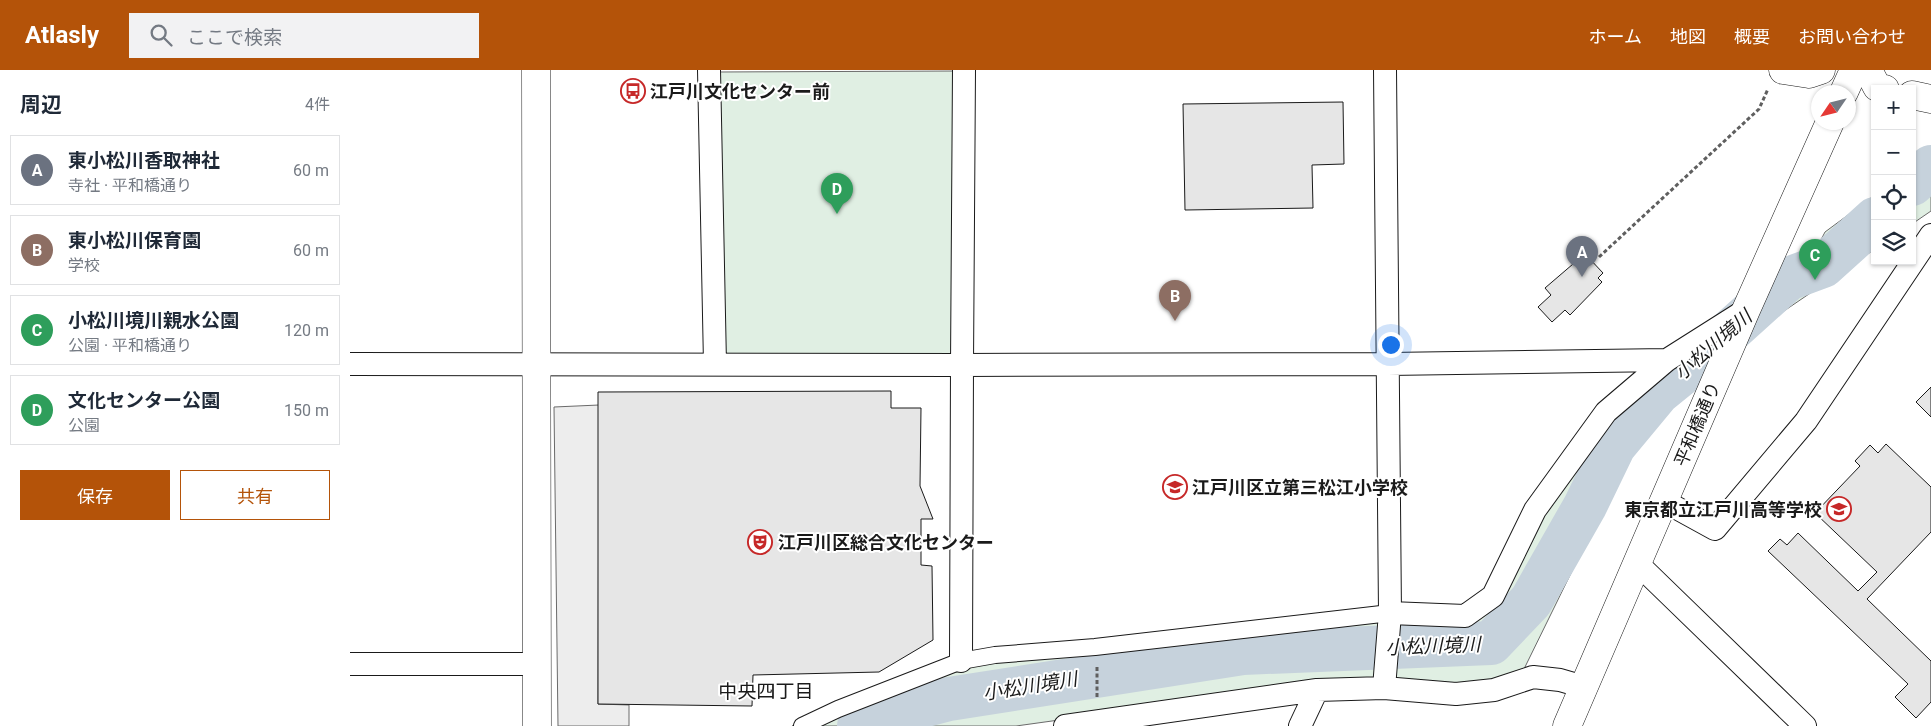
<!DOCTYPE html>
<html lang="ja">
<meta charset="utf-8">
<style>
body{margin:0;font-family:Roboto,"Noto Sans JP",sans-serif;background:#f2f2f3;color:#1f2937}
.controls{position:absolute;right:15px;top:15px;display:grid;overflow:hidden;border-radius:0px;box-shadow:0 1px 4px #0004}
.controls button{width:45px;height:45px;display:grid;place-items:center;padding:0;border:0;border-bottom:1px solid #e0e1e3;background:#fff;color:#1f2937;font:25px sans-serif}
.compass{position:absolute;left:1461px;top:15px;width:45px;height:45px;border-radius:50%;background:#fff;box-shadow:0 1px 4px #0004;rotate:235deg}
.you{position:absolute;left:1040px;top:274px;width:18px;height:18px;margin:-12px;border:4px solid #fff;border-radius:50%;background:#1a73e8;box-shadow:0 0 0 8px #1a73e833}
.badge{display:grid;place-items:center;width:32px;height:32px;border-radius:50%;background:#b45309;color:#fff;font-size:16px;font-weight:700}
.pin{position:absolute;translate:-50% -41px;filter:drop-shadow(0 1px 2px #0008)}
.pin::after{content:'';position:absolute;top:26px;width:18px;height:15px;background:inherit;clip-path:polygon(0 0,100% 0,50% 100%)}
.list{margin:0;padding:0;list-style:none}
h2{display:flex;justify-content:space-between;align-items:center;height:65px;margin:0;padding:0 20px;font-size:21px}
h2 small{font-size:16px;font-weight:400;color:#747a83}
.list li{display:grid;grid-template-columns:32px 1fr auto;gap:15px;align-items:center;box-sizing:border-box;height:70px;margin:0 10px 10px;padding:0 10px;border:1px solid #e0e1e3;border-radius:0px}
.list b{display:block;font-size:19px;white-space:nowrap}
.list p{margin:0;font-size:16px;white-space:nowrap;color:#747a83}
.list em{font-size:16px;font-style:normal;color:#747a83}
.actions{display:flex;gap:10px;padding:15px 20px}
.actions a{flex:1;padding:11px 0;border:1px solid #b45309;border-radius:0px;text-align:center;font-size:18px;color:#b45309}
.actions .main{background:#b45309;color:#fff}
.icon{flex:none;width:28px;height:28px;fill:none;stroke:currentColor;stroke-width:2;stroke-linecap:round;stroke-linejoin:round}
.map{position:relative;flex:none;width:1581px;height:656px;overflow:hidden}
header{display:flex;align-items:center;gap:30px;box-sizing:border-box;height:70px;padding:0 25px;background:#b45309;color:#fff}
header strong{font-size:24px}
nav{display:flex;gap:28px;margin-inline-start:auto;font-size:18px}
.search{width:350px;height:45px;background:#f2f2f3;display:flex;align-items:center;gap:12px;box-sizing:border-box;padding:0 18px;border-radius:0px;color:#747a83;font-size:19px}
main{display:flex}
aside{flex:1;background:#fff}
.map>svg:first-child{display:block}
.green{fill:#e0efe3;stroke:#6a6a6a}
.parking{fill:#ededed;stroke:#6a6a6a}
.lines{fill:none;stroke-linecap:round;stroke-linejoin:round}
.river{stroke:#c6d2dc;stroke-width:44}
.building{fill:#e6e6e6;stroke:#1a1a1a}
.pedestrian-casing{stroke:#1a1a1a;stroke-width:18}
.minor-casing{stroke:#1a1a1a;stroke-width:24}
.tertiary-casing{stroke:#1a1a1a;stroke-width:29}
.primary-casing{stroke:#1a1a1a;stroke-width:29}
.trunk-casing{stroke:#1a1a1a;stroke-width:29}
.path{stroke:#5f5f5f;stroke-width:3;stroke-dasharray:4 2.5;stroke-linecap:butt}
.pedestrian{stroke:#fff;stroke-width:16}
.minor{stroke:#fff;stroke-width:22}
.tertiary{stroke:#fff;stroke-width:28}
.primary{stroke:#fff;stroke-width:28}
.trunk{stroke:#fff;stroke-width:28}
.labels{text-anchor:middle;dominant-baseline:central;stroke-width:4;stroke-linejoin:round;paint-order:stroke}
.poi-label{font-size:18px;font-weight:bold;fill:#1a1a1a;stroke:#fff;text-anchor:start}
.street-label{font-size:18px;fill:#1a1a1a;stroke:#fff}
.water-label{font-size:19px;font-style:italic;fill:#1a1a1a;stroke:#fff}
.neighbourhood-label{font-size:19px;fill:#1a1a1a;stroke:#fff}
</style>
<header>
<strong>Atlasly</strong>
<div class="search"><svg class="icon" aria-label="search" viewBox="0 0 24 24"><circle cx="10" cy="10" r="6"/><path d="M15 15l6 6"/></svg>ここで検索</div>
<nav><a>ホーム</a><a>地図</a><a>概要</a><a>お問い合わせ</a></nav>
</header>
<main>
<aside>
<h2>周辺<small>4件</small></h2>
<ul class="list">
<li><span class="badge" style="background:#6b7280">A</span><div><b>東小松川香取神社</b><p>寺社 · 平和橋通り</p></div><em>60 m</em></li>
<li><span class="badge" style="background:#8d6e63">B</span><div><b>東小松川保育園</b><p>学校</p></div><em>60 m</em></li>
<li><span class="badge" style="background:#2e9e5b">C</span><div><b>小松川境川親水公園</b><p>公園 · 平和橋通り</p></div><em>120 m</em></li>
<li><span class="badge" style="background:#2e9e5b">D</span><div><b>文化センター公園</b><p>公園</p></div><em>150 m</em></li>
</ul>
<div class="actions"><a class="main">保存</a><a>共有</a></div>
</aside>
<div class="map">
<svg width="1581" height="656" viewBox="0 0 1581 656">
<rect width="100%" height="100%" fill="#fff"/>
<!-- green -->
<path class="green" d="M606 1 604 287H372L366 2Z
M1581 83V141L1562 154V97Z
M1525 125V179L1434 241 1475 162Z
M1338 288 1341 310 1279 385 1174 599 1143 612 1105 619 968 614 666 656H442L610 596 1047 550 1116 553 1190 444 1262 343Z"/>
<!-- parking -->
<path class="parking" d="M249 335 248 634 279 635V656H208L204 337Z"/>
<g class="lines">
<!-- river -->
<path class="river" d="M1562 114 1581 97
M509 656 525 648 599 629 893 583 1141 573 1181 531 1235 436 1264 376 1308 323 1345 293 1438 209 1473 196 1525 149"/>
</g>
<!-- building -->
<path class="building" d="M993 32 994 94 962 95 963 138 835 140 833 34Z
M1238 187 1253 203 1248 208 1252 212 1220 245 1215 240 1202 252 1188 237 1201 225 1195 218 1230 188 1233 191Z
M1581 317V347L1566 332Z
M541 321V338H571L570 416 583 449H571V495L582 496 583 570 529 602 403 605 402 636 248 634V322Z
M1536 374 1581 417V462L1517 529 1581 591V632L1566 648 1545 627 1558 614 1418 481 1430 469 1437 475 1448 463 1508 521 1527 502 1465 443 1510 396 1505 391 1520 375 1528 383Z"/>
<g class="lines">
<defs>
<path id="pedestrian" d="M452 656 488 639 611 591 645 585 745 577 1040 543"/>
<path id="minor" d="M359 0 365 294
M614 0 612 295 1038 294 1317 290
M0 294 612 295 611 591
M1314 431 1365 459 1456 351 1581 165
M1288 494 1455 656
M1040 543 1115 546 1143 526 1185 440 1256 342 1317 290 1396 240
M0 594H187
M1034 618 1040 543 1035 0
M715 656 967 620 1034 618 1106 624 1144 620 1183 607 1210 610 1234 617
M950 656 967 620"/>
<path id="tertiary" d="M186 0 187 656
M1518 0 1527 17 1535 19
M1562 25 1581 29"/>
<path id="primary" d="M1494 22 1504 0
M1217 656 1396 240 1480 52"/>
<path id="trunk" d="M1433 0 1459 4 1471 0"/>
</defs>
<!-- pedestrian casing -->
<use href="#pedestrian" class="pedestrian-casing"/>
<!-- minor casing -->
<use href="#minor" class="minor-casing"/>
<!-- tertiary casing -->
<use href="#tertiary" class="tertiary-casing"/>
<!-- primary casing -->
<use href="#primary" class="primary-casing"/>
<!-- trunk casing -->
<use href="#trunk" class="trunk-casing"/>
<!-- path -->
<path class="path" d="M1249 187 1409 39 1418 19
M747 597V628"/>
<!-- pedestrian -->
<use href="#pedestrian" class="pedestrian"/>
<!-- minor -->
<use href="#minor" class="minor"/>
<!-- tertiary -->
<use href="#tertiary" class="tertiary"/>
<!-- primary -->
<use href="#primary" class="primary"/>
<!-- trunk -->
<use href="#trunk" class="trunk"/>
</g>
<!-- icons -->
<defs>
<symbol id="bus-ring" viewBox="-11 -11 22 22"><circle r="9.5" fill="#fff" stroke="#c62828" stroke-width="1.5"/><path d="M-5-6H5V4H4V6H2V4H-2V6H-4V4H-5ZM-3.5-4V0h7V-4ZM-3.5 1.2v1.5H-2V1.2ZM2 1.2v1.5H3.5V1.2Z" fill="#c62828"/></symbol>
<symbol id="school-ring" viewBox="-11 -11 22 22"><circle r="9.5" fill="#fff" stroke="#c62828" stroke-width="1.5"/><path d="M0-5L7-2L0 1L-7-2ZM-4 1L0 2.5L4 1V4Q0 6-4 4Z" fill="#c62828"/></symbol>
<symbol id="theatre-ring" viewBox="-11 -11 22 22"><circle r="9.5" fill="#fff" stroke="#c62828" stroke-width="1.5"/><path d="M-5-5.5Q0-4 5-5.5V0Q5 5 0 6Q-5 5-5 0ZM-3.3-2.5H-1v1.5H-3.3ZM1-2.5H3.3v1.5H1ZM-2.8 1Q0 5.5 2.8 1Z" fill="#c62828"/></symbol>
</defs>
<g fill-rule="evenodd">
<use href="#bus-ring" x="269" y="7" width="28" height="28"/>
<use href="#school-ring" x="811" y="403" width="28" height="28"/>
<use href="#school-ring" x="1475" y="425" width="28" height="28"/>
<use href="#theatre-ring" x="396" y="458" width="28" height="28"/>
</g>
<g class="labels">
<!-- poi labels -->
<g class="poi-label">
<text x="300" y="21">江戸川文化センター前</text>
<text x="842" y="417">江戸川区立第三松江小学校</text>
<text x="1472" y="439" text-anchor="end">東京都立江戸川高等学校</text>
<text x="428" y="472">江戸川区総合文化センター</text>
</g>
<!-- street labels -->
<g class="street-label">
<text transform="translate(1347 354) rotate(-67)">平和橋通り</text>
</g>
<!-- water labels -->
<g class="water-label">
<text transform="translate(1363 275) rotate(-41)">小松川境川</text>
<text transform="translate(1083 576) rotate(-2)">小松川境川</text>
<text transform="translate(680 616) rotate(-9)">小松川境川</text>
</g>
<!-- neighbourhood labels -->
<g class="neighbourhood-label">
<text x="416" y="621">中央四丁目</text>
</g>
</g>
</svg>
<div class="controls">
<button>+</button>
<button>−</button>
<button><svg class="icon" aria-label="locate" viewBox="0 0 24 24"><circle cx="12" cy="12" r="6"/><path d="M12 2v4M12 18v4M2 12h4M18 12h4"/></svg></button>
<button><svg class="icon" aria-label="layers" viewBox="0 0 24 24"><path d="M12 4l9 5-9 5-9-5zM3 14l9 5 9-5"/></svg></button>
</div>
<svg class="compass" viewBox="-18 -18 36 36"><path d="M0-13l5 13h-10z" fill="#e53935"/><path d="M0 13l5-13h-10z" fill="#747a83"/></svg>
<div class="you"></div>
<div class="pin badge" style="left:1232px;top:207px;background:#6b7280">A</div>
<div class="pin badge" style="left:825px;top:251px;background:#8d6e63">B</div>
<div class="pin badge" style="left:1465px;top:210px;background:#2e9e5b">C</div>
<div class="pin badge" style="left:487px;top:144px;background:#2e9e5b">D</div>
</div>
</main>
